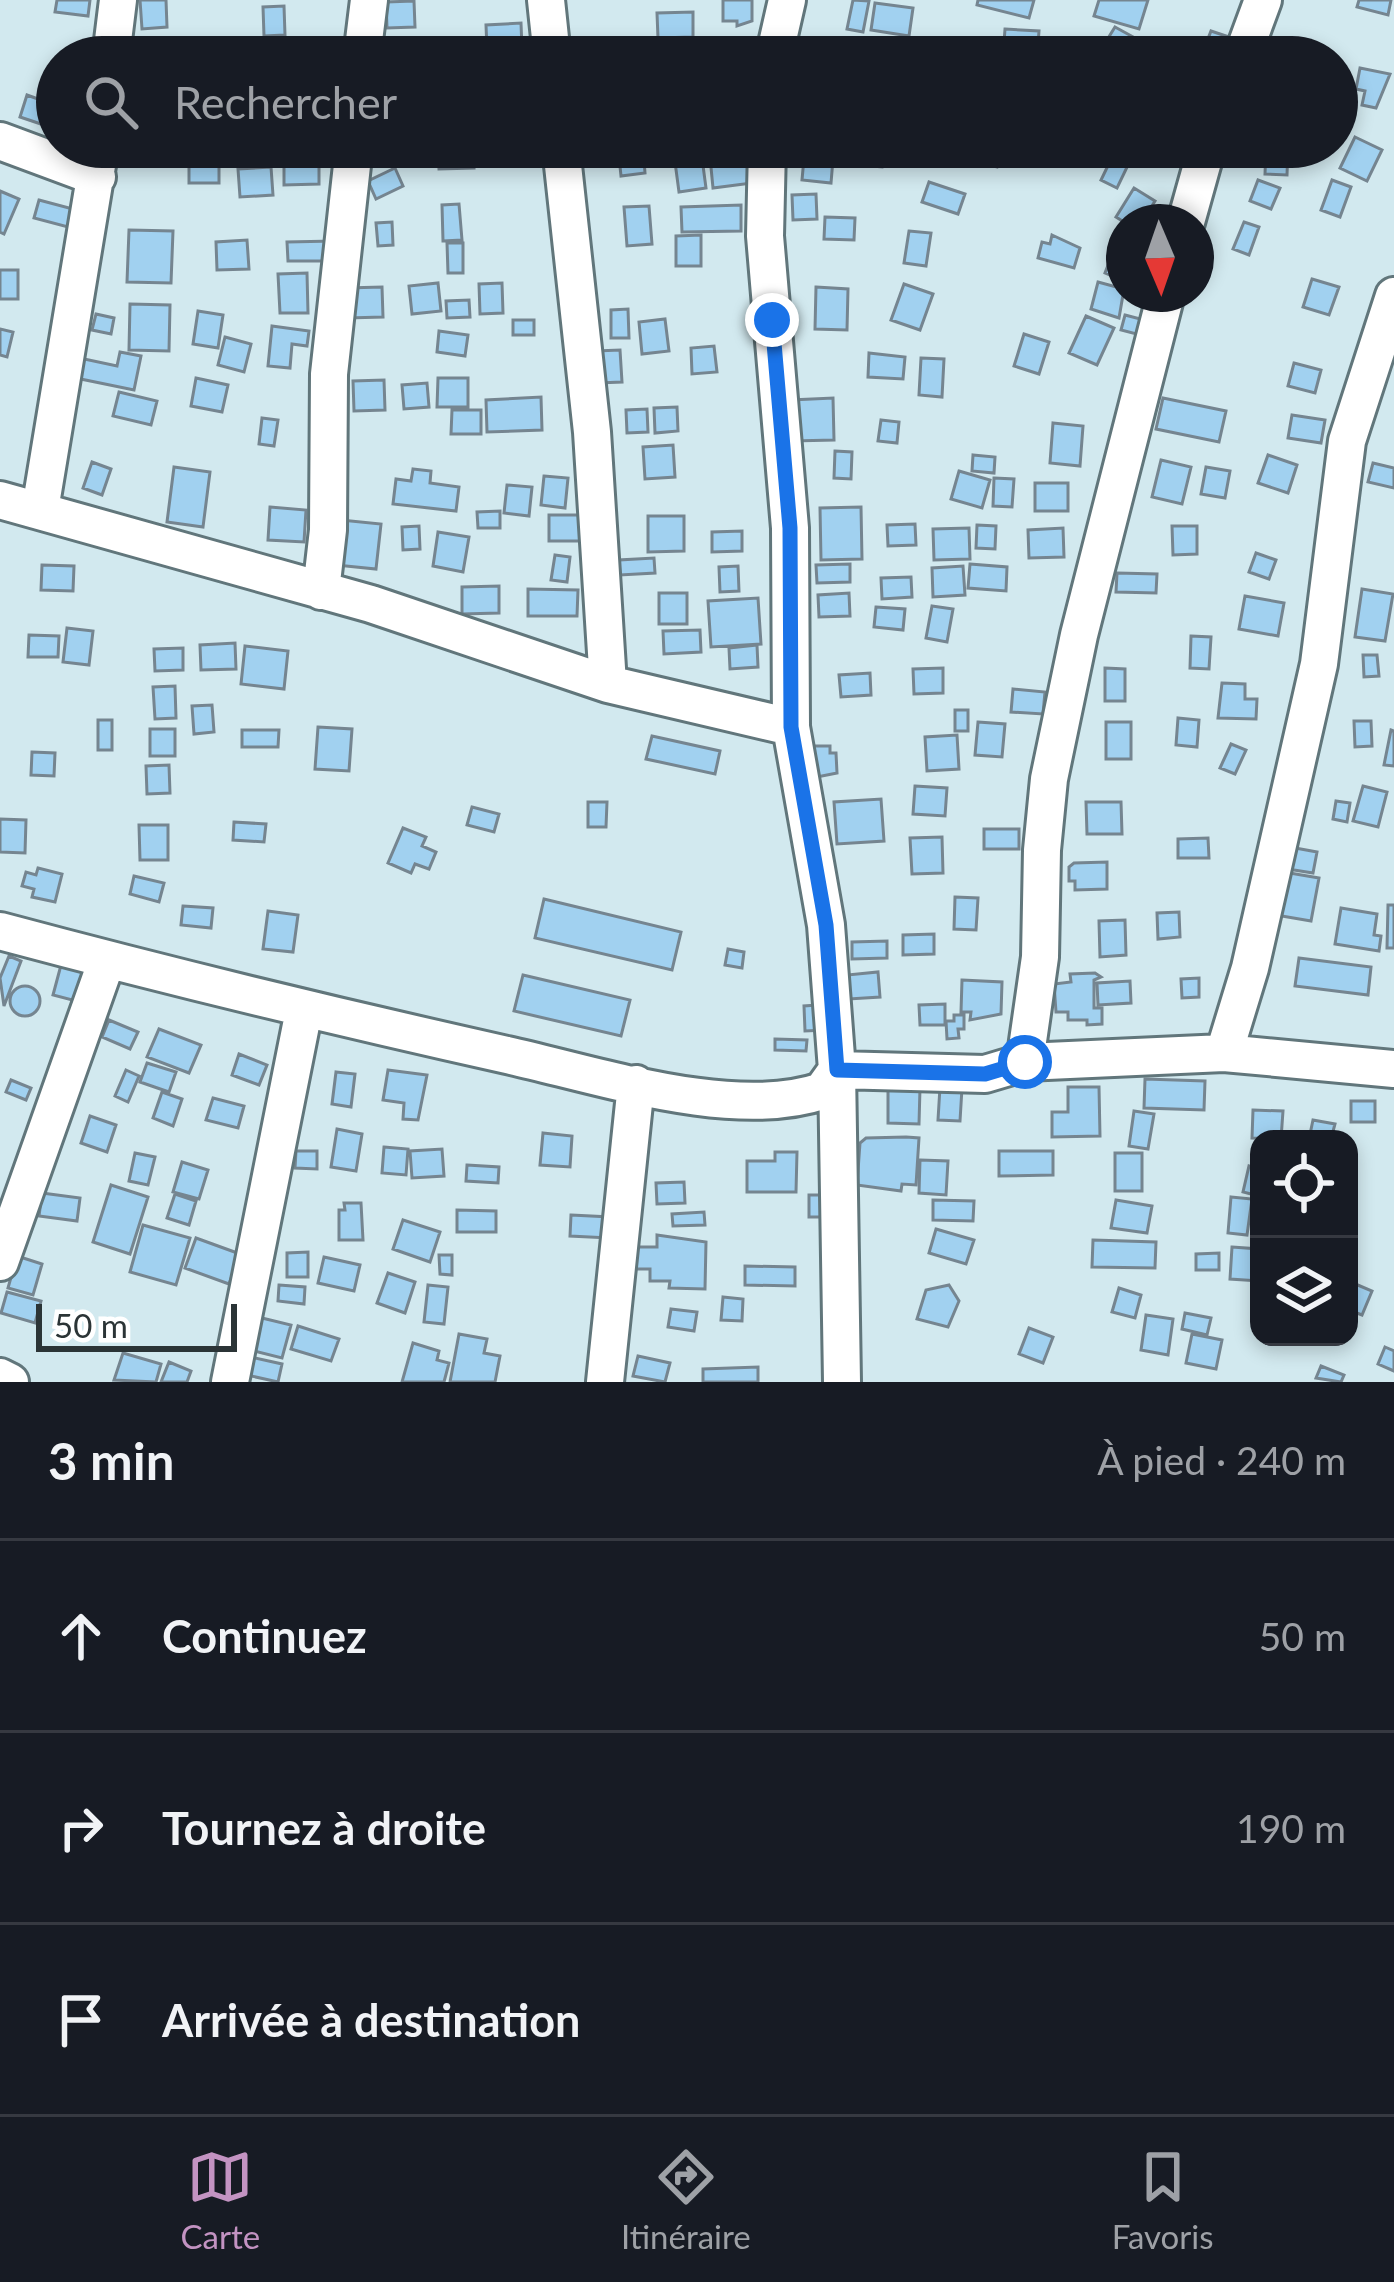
<!DOCTYPE html>
<html lang="fr">
<meta charset="utf-8">
<style>
body{margin:0;font-family:Lato,sans-serif;background:#242831;color:#f1f3f6}
.controls{position:absolute;right:36px;bottom:36px;display:grid;overflow:hidden;border-radius:24px;box-shadow:0 6px 18px #0003}
.controls button{width:108px;height:108px;display:grid;place-items:center;padding:0;border:0;border-bottom:3px solid #363941;background:#171b24;color:#f1f3f6;font:60px sans-serif}
.compass{position:absolute;left:1106px;top:204px;width:108px;height:108px;border-radius:50%;background:#171b24;box-shadow:0 6px 18px #0003;rotate:178deg}
.scale{position:absolute;left:36px;bottom:30px;width:201px;box-sizing:border-box;padding-left:12px;border:6px solid #2b3436;border-top:0;font-size:33px;line-height:42px;white-space:nowrap;color:#2b3436;-webkit-text-stroke:9px #fff;paint-order:stroke}
.stop{position:absolute;width:36px;height:36px;margin:-27px;border:9px solid #1a73e8;border-radius:50%;background:#fff}
.stop.end{background:#1a73e8;border-color:#fff;box-shadow:0 3px 12px #0008}
.list{margin:0;padding:0;list-style:none}
h2{display:flex;justify-content:space-between;align-items:center;height:156px;margin:0;padding:0 48px;font-size:51px}
h2 small{font-size:39px;font-weight:400;color:#9ea1a6}
.list li{display:grid;grid-template-columns:78px 1fr auto;gap:36px;align-items:center;box-sizing:border-box;height:192px;padding:0 48px;border-top:3px solid #363941}
.list b{display:block;font-size:45px;white-space:nowrap}
.list em{font-size:39px;font-style:normal;color:#9ea1a6}
.icon{flex:none;width:66px;height:66px;fill:none;stroke:currentColor;stroke-width:2;stroke-linecap:round;stroke-linejoin:round}
.map{position:relative;flex:none;width:1394px;height:1382px;overflow:hidden}
.search{position:absolute;background:#171b24;box-shadow:0 6px 18px #0003;left:36px;right:36px;top:36px;height:132px;display:flex;align-items:center;gap:30px;box-sizing:border-box;padding:0 42px;border-radius:66px;color:#9ea1a6;font-size:45px}
.sheet{height:732px;background:#171b24}
nav{display:flex;justify-content:space-around;align-items:center;box-sizing:border-box;height:168px;border-top:3px solid #363941;background:#171b24;font-size:33px;color:#9ea1a6}
nav a{display:grid;justify-items:center;gap:6px}
nav .on{color:#c393c2}
.map>svg:first-child{display:block}
.building{fill:#a1d1f0;stroke:#758590;stroke-width:3}
.lines{fill:none;stroke-linecap:round;stroke-linejoin:round}
.minor-casing{stroke:#61767b;stroke-width:42}
.minor{stroke:#fff;stroke-width:36}
.route{stroke:#1a73e8;stroke-width:15}
</style>
<div class="map">
<svg width="1394" height="1382" viewBox="0 0 1394 1382">
<rect width="100%" height="100%" fill="#d2e9ef"/>
<!-- building -->
<path class="building" d="M57 0H90L88 16 55 12Z
M140 0H166L167 27 142 29Z
M723 0H752V21L737 26V21H723Z
M853 0 869 1 863 32 847 29Z
M978 0H1034L1029 18 977 5Z
M1099 0H1148L1139 29 1094 16Z
M1359 0H1391L1388 15 1357 7Z
M414 1 415 27 387 28 386 2Z
M875 3 913 8 909 36 871 30Z
M284 6 285 35 264 36 263 7Z
M693 12V37L658 38 657 13Z
M521 23 522 49 487 50 486 25Z
M1115 27 1135 38 1124 57 1102 48Z
M1005 29 1039 31 1037 57 1003 56Z
M1211 31 1232 38 1225 57H1201Z
M382 38H419V57H382Z
M330 44V57H287L286 47Z
M1360 68 1390 74 1376 108 1362 105 1365 91 1356 89Z
M27 95 49 103 41 124 20 117Z
M1355 137 1382 150 1367 181 1340 168Z
M189 147H219V183H189Z
M438 147H473L474 168 439 169Z
M618 147H643L645 173 621 176Z
M709 147H748L752 183 713 188Z
M805 147H834L831 183 802 180Z
M860 147H884L882 167 858 165Z
M985 147H1002L997 167 981 163Z
M1266 147H1288L1287 175 1265 174Z
M1114 153 1130 161 1117 188 1101 180Z
M702 158 706 188 679 192 675 162Z
M319 162V184L284 185V163Z
M271 167 273 195 240 197 238 169Z
M395 168 403 186 376 199 368 181Z
M1258 180 1280 188 1271 209 1250 201Z
M1332 180 1351 187 1340 217 1321 210Z
M929 182 965 194 958 214 922 202Z
M1134 188 1155 201 1142 222H1124L1116 217Z
M0 191 19 199 4 234 0 232Z
M816 194 817 219 793 220 792 195Z
M39 200 73 209 68 227 34 218Z
M459 204 462 240 443 241 442 205Z
M741 205V231L682 232 681 207Z
M649 206 652 244 627 246 624 207Z
M825 217 855 218 854 240 824 239Z
M392 222 393 245 378 246 376 223Z
M1244 222 1259 227 1249 255 1233 249Z
M129 230 173 231 171 283 127 282Z
M909 231 931 233 926 266 904 263Z
M701 235V266H676V236Z
M1052 235 1080 248 1074 268 1038 258 1042 242 1050 244Z
M247 240 249 269 217 270 216 242Z
M334 241V261H288L287 242Z
M1117 242 1124 245V281L1105 273Z
M447 243H463V273H448Z
M0 270H18V299H0Z
M307 273 308 313H280L278 274Z
M1312 279 1339 287 1329 315 1303 307Z
M1098 282 1124 289 1119 318 1091 309Z
M438 283 441 311 412 314 409 286Z
M502 283 503 313 480 314 479 284Z
M904 284 933 294 920 330 891 320Z
M382 287 383 317 347 318 346 288Z
M816 287 848 289 847 330 815 329Z
M469 300 470 317 447 318 446 301Z
M130 304 170 305 169 351 129 350Z
M628 309 629 338H611V310Z
M198 311 223 315 218 348 193 344Z
M96 314 114 318 111 334 92 330Z
M1125 315 1152 322 1148 337 1121 330Z
M1086 316 1114 328 1097 365 1069 353Z
M665 319 669 351 642 354 639 322Z
M513 320H534V335H513Z
M272 326 309 331 307 346 292 344 290 368 268 366Z
M0 329 13 332 7 357 0 355Z
M439 331 468 335 465 356 437 352Z
M1024 334 1049 342 1039 374 1014 366Z
M225 337 251 344 244 372 218 365Z
M714 346 717 372 692 374 691 348Z
M620 350 622 382 598 383 596 351Z
M120 352 141 356 134 390 71 377 75 357 117 366Z
M869 353 905 357 903 379 868 377Z
M921 358 944 359 942 397 919 395Z
M1294 363 1321 370 1315 393 1288 386Z
M196 378 228 385 222 412 191 406Z
M438 378H468V407H437Z
M384 380 385 410 354 411 353 381Z
M427 383 429 407 404 409 402 385Z
M119 392 157 401 151 425 113 416Z
M541 397 542 430 487 432 486 400Z
M833 398 834 440 792 441 791 400Z
M1163 398 1226 411 1219 442 1156 429Z
M677 407 678 431 655 433 654 408Z
M647 409 648 432 627 433 626 410Z
M452 410H481V434H451Z
M1292 415 1325 420 1321 443 1288 438Z
M262 418 278 420 274 446 259 444Z
M881 420 899 422 897 443 878 441Z
M1053 423 1083 426 1080 466 1050 463Z
M673 445 675 477 645 479 643 447Z
M835 451 852 452 851 479 834 478Z
M973 455 995 457 994 473 972 471Z
M1268 455 1297 465 1288 493 1258 483Z
M1161 460 1191 467 1182 504 1152 497Z
M92 462 111 469 102 495 83 488Z
M1373 463 1394 468V488L1368 482Z
M174 467 210 472 203 527 167 522Z
M1206 467 1230 471 1225 498 1201 494Z
M413 469 431 471 430 483 459 487 456 511 393 504 396 479 411 481Z
M959 471 990 480 982 508 951 499Z
M544 476 568 478 565 508 541 505Z
M994 478 1014 479 1012 507 993 506Z
M1035 483H1068V511H1035Z
M507 485 532 487 529 516 504 513Z
M270 507 306 510 304 542 268 540Z
M861 507 862 559 821 560 820 508Z
M500 511V528H478L477 512Z
M549 515H582V541H549Z
M648 516H684V551L648 552Z
M331 519 381 524 376 569 326 564Z
M915 524 916 545 888 546 887 525Z
M977 525 996 526 995 549 976 548Z
M419 526 420 549 403 550 402 527Z
M1172 526H1197V554L1173 555Z
M969 528 970 559 934 560 933 529Z
M1063 528 1064 557 1029 558 1028 530Z
M742 531V551L712 552V532Z
M438 532 469 537 463 572 433 566Z
M1256 553 1276 560 1269 579 1249 572Z
M555 555 570 557 567 582 551 580Z
M654 558 655 573 620 575 619 560Z
M850 564V582L817 583 816 565Z
M970 564 1007 567 1006 591 968 588Z
M42 565 74 566 73 591 41 590Z
M738 566 739 591 720 592 719 567Z
M963 566 965 595 933 597 932 568Z
M1117 573 1157 574 1156 593 1116 592Z
M911 577 912 597 882 599 881 578Z
M499 586V613L462 614V587Z
M528 589 578 590 577 616H528Z
M1362 589 1393 594 1385 641 1355 637Z
M659 593H687V624H659Z
M849 593 850 616 819 617 818 595Z
M1245 596 1284 603 1278 636 1239 629Z
M758 598 761 644 711 647 708 601Z
M932 606 953 609 947 642 926 638Z
M876 607 905 609 903 630 874 627Z
M67 628 93 631 89 665 63 662Z
M700 630 701 652 664 654 663 631Z
M29 635 59 636 58 657H28Z
M1191 636 1211 637 1209 669 1190 668Z
M235 643 236 669 201 670 200 645Z
M757 645 758 667 730 669 729 648Z
M245 646 288 651 284 689 241 684Z
M183 648V670L155 671 154 649Z
M1363 655H1377L1379 676 1364 677Z
M943 668V693L914 694 913 669Z
M1105 668 1125 669V701H1105Z
M870 673 871 695 841 697 839 675Z
M1222 683 1245 684V699H1257L1256 719 1218 718Z
M175 686 176 718 155 719 153 687Z
M1013 689 1045 692 1043 714 1011 712Z
M212 705 214 732 194 734 192 706Z
M955 710H968V731H955Z
M1178 718 1199 720 1197 747 1176 745Z
M98 720H112V750H98Z
M1354 721H1371L1372 746 1355 747Z
M978 722 1005 724 1002 757 975 755Z
M1106 722H1131V759H1106Z
M318 727 352 729 349 771 315 769Z
M150 729H175V756H150Z
M242 730H279L278 747H242Z
M1391 730 1394 731V766L1384 765Z
M957 735 959 769 927 771 925 737Z
M652 736 720 751 715 774 646 759Z
M1231 744 1246 750 1235 774 1220 768Z
M806 746H830V753H836L837 773 807 779Z
M32 752 55 753 54 776 31 775Z
M169 765 170 793 147 794 146 766Z
M915 786 947 788 945 816 913 814Z
M1363 786 1387 792 1378 827 1353 821Z
M881 799 884 841 837 844 834 802Z
M1336 801 1350 803 1347 822 1333 819Z
M588 802H607L606 827H588Z
M1086 802H1121L1122 834H1087Z
M472 807 499 814 494 832 467 825Z
M0 819 26 820 25 853 0 852Z
M234 822 266 824 264 842 233 840Z
M139 825H168V860H140Z
M403 828 426 837 422 846 436 852 429 869 415 864 411 873 388 863Z
M984 829H1019V849H984Z
M942 837 943 873 912 874 910 838Z
M1208 838 1209 858H1178V839Z
M1279 845 1317 852 1313 873 1275 867Z
M1107 862V889L1075 890V881H1069V867L1074 863Z
M38 868 62 874 55 902 32 897 34 889 22 886 26 872 36 875Z
M1278 871 1319 878 1311 921 1270 914Z
M134 876 164 883 159 902 130 894Z
M955 897 978 898 976 930 954 929Z
M544 899 681 932 672 970 535 938Z
M1388 905H1394V948H1387Z
M183 906 213 908 211 928 181 925Z
M1341 908 1377 914 1374 935 1381 936 1379 951 1335 944Z
M268 911 298 915 293 952 263 949Z
M1179 912 1180 937 1158 939 1157 913Z
M1125 920 1126 955 1100 957 1099 921Z
M934 934V954L903 955V935Z
M887 941V958L852 959V942Z
M728 949 744 952 742 968 725 965Z
M9 956 21 961 4 1006 0 978Z
M1299 958 1371 967 1368 995 1295 986Z
M61 965 84 970 76 1001 53 995Z
M878 972 880 997 849 999 847 975Z
M1095 973 1101 977 1094 980V1008H1102V1024L1087 1025V1020H1068V1012H1056L1054 984 1071 982 1070 974Z
M523 975 630 1000 621 1036 514 1011Z
M1199 978V997L1182 998 1181 979Z
M962 980 1002 982 1001 1014 970 1020 971 1012H961Z
M1130 981 1131 1003 1098 1005 1097 983Z
M10 1001a15 15 0 1 1 30 0a15 15 0 1 1-30 0Z
M945 1004V1025H920L919 1005Z
M817 1005 826 1030 805 1031 804 1006Z
M954 1015H964V1029H958L959 1038 947 1039 946 1021H954Z
M109 1020 138 1032 130 1049 102 1037Z
M159 1029 201 1045 189 1073 147 1057Z
M775 1039 807 1040 806 1051 775 1050Z
M239 1054 267 1065 259 1085 232 1075Z
M147 1063 176 1072 169 1092 140 1082Z
M126 1070 139 1076 128 1102 115 1096Z
M388 1070 427 1075 418 1120 403 1119 404 1103 383 1100Z
M336 1072 355 1074 351 1107 332 1104Z
M1145 1079 1205 1081 1204 1110 1144 1108Z
M11 1080 31 1088 26 1100 6 1092Z
M940 1087 962 1088 960 1121 938 1120Z
M1068 1087H1099L1100 1136 1052 1137V1112H1068Z
M888 1088H920L919 1124 888 1123Z
M162 1092 182 1099 173 1126 153 1118Z
M213 1098 244 1106 238 1128 206 1120Z
M1351 1101H1375V1122H1351Z
M1253 1110 1283 1111 1281 1139 1252 1138Z
M1134 1111 1154 1114 1148 1149 1129 1146Z
M90 1116 116 1125 107 1152 81 1143Z
M1313 1120 1335 1124 1331 1139H1309Z
M337 1129 362 1134 356 1171 331 1167Z
M543 1133 572 1136 570 1167 540 1165Z
M906 1137 919 1138 916 1185 902 1184 901 1191 857 1185 860 1143 866 1138Z
M384 1147 408 1149 406 1175 382 1173Z
M442 1149 444 1176 412 1178 410 1151Z
M296 1151H317V1169L295 1168Z
M999 1151H1053V1175L999 1176Z
M775 1152H797L796 1192H747V1161H775Z
M135 1153 155 1157 148 1185 129 1181Z
M1115 1153H1142V1191H1115Z
M920 1160 948 1161 946 1195 919 1193Z
M182 1162 208 1170 199 1199 173 1192Z
M467 1165 499 1167 498 1183 466 1181Z
M1249 1166 1259 1169V1196L1243 1192Z
M684 1182 685 1203 657 1204 656 1183Z
M111 1185 148 1197 130 1254 93 1242Z
M42 1193 80 1198 77 1221 39 1216Z
M175 1194 196 1201 189 1225 167 1218Z
M809 1195H824V1217H809Z
M1231 1197 1252 1199 1247 1235 1228 1233Z
M933 1200 974 1201 973 1221 933 1220Z
M1116 1200 1152 1206 1147 1233 1111 1228Z
M344 1203H361L363 1240H339V1210H345Z
M457 1210 496 1211V1232H457Z
M704 1212 705 1225 673 1226 672 1214Z
M571 1215 610 1217 609 1238 570 1236Z
M403 1220 440 1232 430 1262 393 1249Z
M143 1225 190 1238 176 1285 130 1272Z
M936 1229 974 1240 966 1264 929 1253Z
M657 1235 706 1242 705 1289 669 1288 670 1281H650V1269H636L637 1247H657Z
M196 1238 240 1254 229 1284 185 1268Z
M1093 1240 1156 1242 1155 1268 1092 1267Z
M1232 1247 1259 1249V1281L1230 1279Z
M308 1252V1277H287V1253Z
M1219 1253V1270H1196V1254Z
M439 1255H452V1275L440 1274Z
M17 1256 42 1264 33 1295 8 1288Z
M324 1257 360 1265 354 1291 318 1283Z
M745 1266 795 1267V1286L745 1285Z
M388 1273 415 1282 405 1313 377 1303Z
M1353 1283 1372 1291 1362 1315 1349 1310Z
M279 1285 305 1287 304 1304 278 1301Z
M428 1285 448 1287 444 1324 424 1322Z
M949 1285 959 1301 948 1327 917 1319 926 1290Z
M1119 1288 1141 1295 1135 1318 1112 1312Z
M7 1292 41 1301 35 1323 1 1313Z
M723 1297 743 1299 742 1321 721 1320Z
M671 1309 697 1312 694 1331 668 1327Z
M1185 1313 1211 1318 1207 1335 1182 1329Z
M1146 1315 1173 1319 1168 1355 1141 1350Z
M262 1318 291 1325 282 1358 254 1351Z
M298 1326 339 1339 331 1361 291 1349Z
M1029 1328 1053 1337 1043 1363 1019 1354Z
M459 1334 487 1339 484 1353 500 1356 495 1382H450Z
M1192 1334 1222 1340 1216 1369 1186 1363Z
M413 1343 439 1351 437 1360 449 1363 444 1382H402Z
M1385 1347 1394 1351V1371L1378 1364Z
M123 1353 161 1364 156 1382 114 1380Z
M242 1355 282 1364 278 1382 238 1373Z
M638 1356 670 1363 665 1382 633 1376Z
M169 1362 191 1371 187 1382H161Z
M1321 1366 1344 1375 1341 1382 1316 1378Z
M758 1367V1382H703V1369Z"/>
<g class="lines">
<defs>
<path id="minor" d="M546 0 552 57
M111 57 118 0
M362 57 369 0
M774 57 787 0
M1242 57 1263 0
M0 141 97 177
M561 147 592 432 608 684
M767 147 765 236 790 528 791 727 826 925 837 1070 842 1382
M1186 222 1207 147
M0 500 371 604 608 684 791 727
M40 510 100 147
M321 591 328 530 329 374 354 147
M0 931C168 976 337 1017 507 1055 597 1075 734 1121 822 1091L837 1070 985 1074 1025 1062 1224 1053 1394 1069
M1224 1053 1250 968 1319 664 1347 441 1394 296
M1025 1062 1040 957 1042 850 1049 779 1079 635 1166 294
M0 1262 107 960
M0 1377 10 1382
M230 1382 304 1010
M605 1382 636 1084"/>
</defs>
<!-- minor casing -->
<use href="#minor" class="minor-casing"/>
<!-- minor -->
<use href="#minor" class="minor"/>
</g>
<g class="lines">
<!-- route -->
<path class="route" d="M772 320 790 528 791 727 826 925 837 1070 985 1074 1025 1062"/>
</g>
</svg>
<div class="controls">
<button><svg class="icon" aria-label="locate" viewBox="0 0 24 24"><circle cx="12" cy="12" r="6"/><path d="M12 2v4M12 18v4M2 12h4M18 12h4"/></svg></button>
<button><svg class="icon" aria-label="layers" viewBox="0 0 24 24"><path d="M12 4l9 5-9 5-9-5zM3 14l9 5 9-5"/></svg></button>
</div>
<svg class="compass" viewBox="-18 -18 36 36"><path d="M0-13l5 13h-10z" fill="#e53935"/><path d="M0 13l5-13h-10z" fill="#9ea1a6"/></svg>
<div class="scale">50 m</div>
<div class="stop" style="left:1025px;top:1062px"></div>
<div class="stop end" style="left:772px;top:320px"></div>
<div class="search"><svg class="icon" aria-label="search" viewBox="0 0 24 24"><circle cx="10" cy="10" r="6"/><path d="M15 15l6 6"/></svg>Rechercher</div>
</div>
<section class="sheet">
<h2>3 min<small>À pied · 240 m</small></h2>
<ul class="list">
<li><svg class="icon" aria-label="ahead" viewBox="0 0 24 24"><path d="M12 20V5M6 11l6-6 6 6"/></svg><div><b>Continuez</b></div><em>50 m</em></li>
<li><svg class="icon" aria-label="right" viewBox="0 0 24 24"><path d="M7 20v-9h11M14 6l5 5-5 5"/></svg><div><b>Tournez à droite</b></div><em>190 m</em></li>
<li><svg class="icon" aria-label="arrive" viewBox="0 0 24 24"><path d="M6 21V4h12l-3 4 3 4H6"/></svg><div><b>Arrivée à destination</b></div></li>
</ul>
</section>
<nav>
<a class="on"><svg class="icon" aria-label="map" viewBox="0 0 24 24"><path d="M3 6l6-2 6 2 6-2v14l-6 2-6-2-6 2zM9 4v14M15 6v14"/></svg>Carte</a>
<a><svg class="icon" aria-label="directions" viewBox="0 0 24 24"><path d="M12 3l9 9-9 9-9-9zM9 14v-3h6M13 9l2 2-2 2"/></svg>Itinéraire</a>
<a><svg class="icon" aria-label="saved" viewBox="0 0 24 24"><path d="M7 4h10v16l-5-4-5 4z"/></svg>Favoris</a>
</nav>
